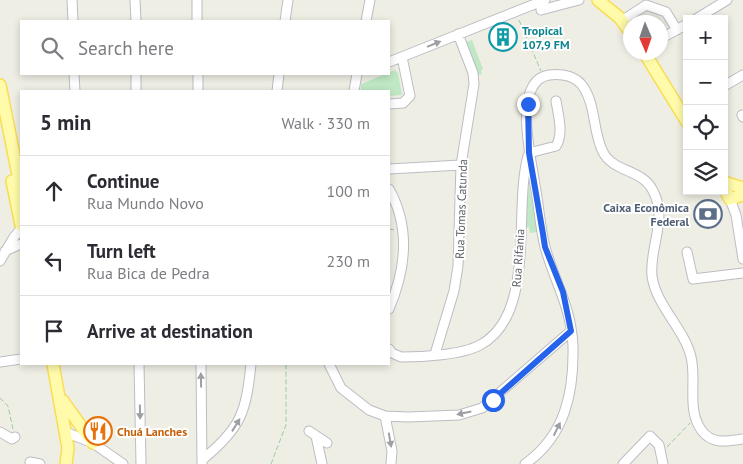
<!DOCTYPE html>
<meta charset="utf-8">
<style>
body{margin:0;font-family:"PT Sans",sans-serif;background:#f7f7f7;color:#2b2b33}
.controls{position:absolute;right:15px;top:15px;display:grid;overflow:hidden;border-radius:0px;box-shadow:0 2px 8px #0003}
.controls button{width:45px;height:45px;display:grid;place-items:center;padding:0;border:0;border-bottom:1px solid #e1e1e2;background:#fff;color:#2b2b33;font:25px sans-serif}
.compass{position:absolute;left:623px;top:15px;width:45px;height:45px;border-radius:50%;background:#fff;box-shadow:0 2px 8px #0003;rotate:178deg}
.stop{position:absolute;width:15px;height:15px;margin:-11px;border:4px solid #2563eb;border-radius:50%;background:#fff}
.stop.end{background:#2563eb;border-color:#fff;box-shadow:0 1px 5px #0008}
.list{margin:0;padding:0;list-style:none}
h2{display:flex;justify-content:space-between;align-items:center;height:65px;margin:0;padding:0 20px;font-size:21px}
h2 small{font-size:16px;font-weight:400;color:#7c7c81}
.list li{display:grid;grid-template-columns:32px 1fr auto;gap:15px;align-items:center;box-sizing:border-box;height:70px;padding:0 20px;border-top:1px solid #e1e1e2}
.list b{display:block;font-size:19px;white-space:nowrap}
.list p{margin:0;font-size:16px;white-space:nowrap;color:#7c7c81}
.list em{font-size:16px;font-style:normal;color:#7c7c81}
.icon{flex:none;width:28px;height:28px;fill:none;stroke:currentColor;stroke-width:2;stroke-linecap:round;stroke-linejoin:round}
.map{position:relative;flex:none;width:743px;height:464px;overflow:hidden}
.search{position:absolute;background:#fff;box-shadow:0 2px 8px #0003;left:20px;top:20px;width:370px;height:55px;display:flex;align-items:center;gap:12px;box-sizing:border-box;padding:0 18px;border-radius:0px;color:#7c7c81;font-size:19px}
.panel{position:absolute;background:#fff;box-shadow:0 2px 8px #0003;left:20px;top:90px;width:370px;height:275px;border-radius:0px}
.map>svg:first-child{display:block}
.green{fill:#c0e8c4}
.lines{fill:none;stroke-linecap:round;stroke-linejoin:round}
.minor-casing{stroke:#bcbdc4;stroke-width:11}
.major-casing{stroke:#f8dd55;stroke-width:14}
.path{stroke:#98caac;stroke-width:1;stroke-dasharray:5 2.5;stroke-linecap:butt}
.minor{stroke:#fff;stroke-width:9}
.major{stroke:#fffbaa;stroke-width:11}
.oneway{fill:#9d9fa3}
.route{stroke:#2563eb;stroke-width:6}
.labels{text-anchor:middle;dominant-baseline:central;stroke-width:4;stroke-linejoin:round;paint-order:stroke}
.culture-label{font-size:12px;font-weight:bold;fill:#0d838f;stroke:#fff;text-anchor:start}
.service-label{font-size:12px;font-weight:bold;fill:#4e5e75;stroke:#fff;text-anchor:end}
.street-label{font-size:12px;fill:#5c5f66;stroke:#fff}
.food-label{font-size:12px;font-weight:bold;fill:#c56008;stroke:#fff;text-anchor:start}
</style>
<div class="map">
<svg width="743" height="464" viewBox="0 0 743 464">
<rect width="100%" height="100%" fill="#efeee4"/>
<!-- green -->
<path class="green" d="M472 40 483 69 481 70 482 74 478 75 466 42Z
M395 70 398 73 402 95 389 96V91H361V84Z
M529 184 537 232 530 233 529 227H525Z"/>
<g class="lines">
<defs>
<path id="minor" d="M72 0 73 21
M135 0 136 21
M197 0V21
M541 10 579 0
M696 19 727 0
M623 20 646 5 666 12 677 30
M285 21 288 0
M366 21 370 0
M660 39 687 24
M389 62 545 0
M74 74 75 91
M136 74V91
M198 74V91
M724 86 743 75
M277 91 279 74
M354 91 357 74
M389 104 403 103 410 96 402 57
M742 115 743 117
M529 153 556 146C564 134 558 114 556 101
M389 169 461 165
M389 189C411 228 406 269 389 309
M730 199 736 215 743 259
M5 251 21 244
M687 252 693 279 743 273
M0 261 14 237 21 229
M389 349 392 353 401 357C422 357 462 355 480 345 537 315 513 209 528 156
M435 354 454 291 458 266 461 165 474 84 473 73 458 34
M0 362 21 359
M139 364 141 464
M201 364 202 464
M329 364 341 388 369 410 385 416 408 417 459 415 482 408 571 331
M385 416 392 451 391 464
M309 431 327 443
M0 432 12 439 15 437
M65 432 93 443 123 464
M316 436 322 464
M202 460C241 428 246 413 251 364
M30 462 40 464
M525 464C565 436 574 393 573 346 571 306 555 283 545 247 540 227 539 206 535 185 532 162 511 81 549 75 562 73 577 76 584 88 596 107 593 133 603 152 613 172 641 169 652 189 669 218 649 247 652 276 656 306 684 328 691 357 697 380 686 410 702 431 713 445 727 441 743 439
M623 464 650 436 659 445 663 464"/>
<path id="major" d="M598 0 620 18 630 32
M644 52 687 122
M0 85 21 190
M12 181 21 225
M724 182 743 188
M724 188 730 199 743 195
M53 364 68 448 66 464
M63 401 93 443"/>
</defs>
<!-- minor casing -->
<use href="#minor" class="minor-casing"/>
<!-- major casing -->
<use href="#major" class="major-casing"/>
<!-- path -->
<path class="path" d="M519 20 541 71
M389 229 396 230
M0 398 8 406 13 429
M667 447 690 423
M271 464 286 425V364"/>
<!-- minor -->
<use href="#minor" class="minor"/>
<!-- major -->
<use href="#major" class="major"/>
</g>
<!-- one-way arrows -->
<defs><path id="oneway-solid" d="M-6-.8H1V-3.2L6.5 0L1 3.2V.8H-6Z" transform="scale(1.25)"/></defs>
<g class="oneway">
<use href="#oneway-solid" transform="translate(434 44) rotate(-22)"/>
<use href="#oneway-solid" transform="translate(201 380) rotate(-91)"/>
<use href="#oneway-solid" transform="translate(140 412) rotate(89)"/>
<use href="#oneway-solid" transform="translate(464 413) rotate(168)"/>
<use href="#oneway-solid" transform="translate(236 425) rotate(-58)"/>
<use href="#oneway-solid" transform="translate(557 429) rotate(-64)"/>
<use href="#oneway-solid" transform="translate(390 440) rotate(80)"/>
</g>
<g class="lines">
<!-- route -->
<path class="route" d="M493 400 571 331 563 292 545 247 543 234 529 153 528 104"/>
</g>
<!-- icons -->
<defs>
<symbol id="building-ring" viewBox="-11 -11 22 22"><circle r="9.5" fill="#fff" stroke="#0f9aa8" stroke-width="1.5"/><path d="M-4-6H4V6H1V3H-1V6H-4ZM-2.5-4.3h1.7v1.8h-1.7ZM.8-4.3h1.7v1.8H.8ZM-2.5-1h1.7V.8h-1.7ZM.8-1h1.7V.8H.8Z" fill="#0f9aa8"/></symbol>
<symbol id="bank-ring" viewBox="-11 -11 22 22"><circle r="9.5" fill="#fff" stroke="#5c6f8a" stroke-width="1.5"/><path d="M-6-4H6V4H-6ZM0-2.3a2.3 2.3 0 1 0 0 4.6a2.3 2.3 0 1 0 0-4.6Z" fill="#5c6f8a"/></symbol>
<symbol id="restaurant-ring" viewBox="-11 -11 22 22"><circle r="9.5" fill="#fff" stroke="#e8710a" stroke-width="1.5"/><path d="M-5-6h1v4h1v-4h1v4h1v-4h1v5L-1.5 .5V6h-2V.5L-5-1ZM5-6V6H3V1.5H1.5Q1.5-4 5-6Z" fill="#e8710a"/></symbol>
</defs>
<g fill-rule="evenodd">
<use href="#building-ring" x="487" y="21" width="32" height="32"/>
<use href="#bank-ring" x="692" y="198" width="32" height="32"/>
<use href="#restaurant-ring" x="82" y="415" width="32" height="32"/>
</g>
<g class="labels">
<!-- culture labels -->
<g class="culture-label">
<text x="522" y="30">Tropical<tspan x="522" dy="14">107,9 FM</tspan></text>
</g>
<!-- service labels -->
<g class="service-label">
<text x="689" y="207">Caixa Econômica<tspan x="689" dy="14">Federal</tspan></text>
</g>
<!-- street labels -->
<g class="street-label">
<text transform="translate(461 209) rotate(-88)">Rua Tomas Catunda</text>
<text transform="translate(518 258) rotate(-86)">Rua Rifania</text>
</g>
<!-- food labels -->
<g class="food-label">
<text x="117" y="431">Chuá Lanches</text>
</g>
</g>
</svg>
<div class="controls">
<button>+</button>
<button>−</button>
<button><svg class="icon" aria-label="locate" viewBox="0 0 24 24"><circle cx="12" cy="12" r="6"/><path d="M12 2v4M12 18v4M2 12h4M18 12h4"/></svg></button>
<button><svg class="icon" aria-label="layers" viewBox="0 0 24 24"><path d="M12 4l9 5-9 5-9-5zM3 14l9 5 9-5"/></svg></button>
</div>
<svg class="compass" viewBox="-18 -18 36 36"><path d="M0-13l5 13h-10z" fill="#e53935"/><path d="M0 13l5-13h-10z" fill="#7c7c81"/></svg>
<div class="stop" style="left:493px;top:400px"></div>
<div class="stop end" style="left:528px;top:104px"></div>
<div class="search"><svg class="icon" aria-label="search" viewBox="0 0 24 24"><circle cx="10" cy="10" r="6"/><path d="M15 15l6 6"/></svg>Search here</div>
<section class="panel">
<h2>5 min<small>Walk · 330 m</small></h2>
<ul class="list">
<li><svg class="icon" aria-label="ahead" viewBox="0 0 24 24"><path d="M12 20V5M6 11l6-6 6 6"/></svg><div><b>Continue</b><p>Rua Mundo Novo</p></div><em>100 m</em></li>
<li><svg class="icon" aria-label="left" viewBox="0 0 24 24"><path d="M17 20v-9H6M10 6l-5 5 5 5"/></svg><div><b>Turn left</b><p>Rua Bica de Pedra</p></div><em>230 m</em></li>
<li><svg class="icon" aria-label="arrive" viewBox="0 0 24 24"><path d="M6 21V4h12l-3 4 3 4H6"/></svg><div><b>Arrive at destination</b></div></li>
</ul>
</section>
</div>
